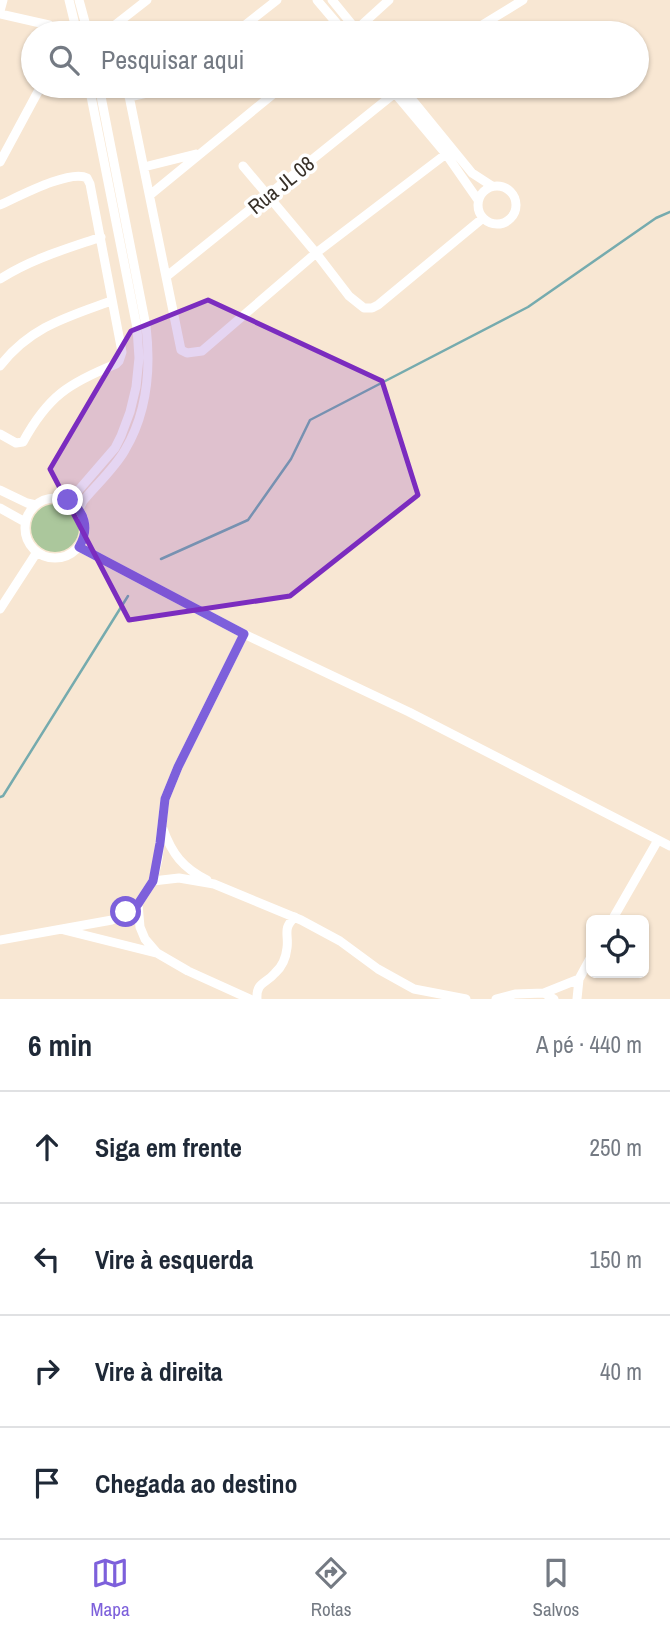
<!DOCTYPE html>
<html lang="pt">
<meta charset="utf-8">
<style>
body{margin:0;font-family:"Archivo Narrow",sans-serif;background:#f2f2f3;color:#1f2937}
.controls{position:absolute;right:21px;bottom:21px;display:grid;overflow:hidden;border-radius:10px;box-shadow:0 2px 5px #0004}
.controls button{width:63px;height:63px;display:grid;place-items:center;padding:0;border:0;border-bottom:2px solid #e0e1e3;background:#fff;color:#1f2937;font:35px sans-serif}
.stop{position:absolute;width:21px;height:21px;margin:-16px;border:5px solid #7d60db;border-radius:50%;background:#fff}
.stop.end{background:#7d60db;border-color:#fff;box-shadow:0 2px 7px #0008}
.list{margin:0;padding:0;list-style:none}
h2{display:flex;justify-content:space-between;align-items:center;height:91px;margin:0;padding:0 28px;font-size:30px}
h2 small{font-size:23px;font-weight:400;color:#747a83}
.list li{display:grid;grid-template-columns:46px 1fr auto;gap:21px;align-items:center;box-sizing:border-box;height:112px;padding:0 28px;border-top:2px solid #e0e1e3}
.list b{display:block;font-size:26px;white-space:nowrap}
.list em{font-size:23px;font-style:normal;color:#747a83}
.icon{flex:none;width:38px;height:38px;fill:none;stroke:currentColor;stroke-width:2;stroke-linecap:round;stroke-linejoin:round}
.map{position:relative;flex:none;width:670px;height:999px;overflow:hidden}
.search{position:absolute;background:#fff;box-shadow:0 2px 5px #0004;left:21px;right:21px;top:21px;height:77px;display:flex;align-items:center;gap:18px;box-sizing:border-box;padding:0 24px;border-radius:38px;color:#747a83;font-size:26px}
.sheet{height:539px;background:#fff}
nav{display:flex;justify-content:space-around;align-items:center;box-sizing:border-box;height:98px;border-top:2px solid #e0e1e3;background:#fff;font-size:19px;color:#747a83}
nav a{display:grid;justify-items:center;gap:4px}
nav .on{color:#7d60db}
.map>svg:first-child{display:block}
.green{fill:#abc79c}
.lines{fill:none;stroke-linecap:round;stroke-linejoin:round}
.stream{stroke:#76abae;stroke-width:2.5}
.minor{stroke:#fff;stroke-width:9}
.route{stroke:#7d60db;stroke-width:9}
.marked{fill:#7b2cbf;fill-opacity:0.2;stroke:#7b2cbf;stroke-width:5;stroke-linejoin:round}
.labels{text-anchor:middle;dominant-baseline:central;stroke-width:7;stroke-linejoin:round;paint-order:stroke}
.street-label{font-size:21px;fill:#383129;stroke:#fff}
</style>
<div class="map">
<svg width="670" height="999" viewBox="0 0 670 999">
<rect width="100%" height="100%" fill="#f8e7d3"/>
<!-- green -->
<path class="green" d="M31 528a24 24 0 1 1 48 0a24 24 0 1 1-48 0Z"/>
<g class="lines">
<!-- stream -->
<path class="stream" d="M161 559 248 520 291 459 310 420 528 307 656 218 670 212
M0 797 3 796 128 596"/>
<!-- minor -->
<path class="minor" d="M69 0 77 33
M79 0 88 33
M317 0 345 33
M332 0 359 33
M0 11 3 0
M0 14 49 25 55 33
M356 30 389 0
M117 33 115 25 147 0
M235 33 277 0
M469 33 523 0
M127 86 181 350 187 353 202 351 316 253 446 154
M389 86 446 154 478 200
M401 86 472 173 492 186
M129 97 147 93 166 86
M0 162 41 86
M243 166 316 253 349 296 364 308H372L378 305 483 218
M144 167 196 154
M478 205a19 19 0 1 1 38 0a19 19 0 1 1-38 0Z
M150 195 283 86
M0 205C18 197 70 169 87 178L90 184 122 352 119 361 116 364C69 383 48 396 23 442L16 443 0 434
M167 276 395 93
M0 279C31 259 66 249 101 237
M0 366C30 327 67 317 111 301
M0 490 27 503 36 505
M25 528a30 30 0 1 1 60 0a30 30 0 1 1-60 0Z
M61 498 77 492 115 448 121 436 130 412 136 387 139 358 137 328 89 86
M0 508 25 522
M79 509 83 501C96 485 115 468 125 450 147 413 151 368 146 326L99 86
M79 547 244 634 409 712 670 846
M0 609 37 552
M163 829C172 854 183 868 207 880
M153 881 179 878 214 884 301 920 340 941 378 969 414 989 466 999
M138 904 140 927 145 939 157 953 188 971 250 999
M612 920 658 840
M64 930 156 953
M0 940 112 920 138 904 153 881 158 859 165 799 178 767 244 634
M544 993 579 979
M257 999C256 982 266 984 275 973 282 967 286 957 287 948 289 934 282 929 295 917
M496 999 515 994 544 993 554 999
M577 999 579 979 591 957"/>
</g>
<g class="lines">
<!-- route -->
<path class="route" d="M68 500C85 511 90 529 79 547L244 634 178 767 165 799 160 843 153 881 138 904 126 912"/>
</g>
<!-- marked area -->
<path class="marked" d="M208 300 382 381 418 495 290 596 129 620 50 469 131 331Z"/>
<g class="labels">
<!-- street labels -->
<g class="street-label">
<text transform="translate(281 185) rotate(-39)">Rua JL 08</text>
</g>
</g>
</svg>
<div class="controls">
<button><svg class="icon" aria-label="locate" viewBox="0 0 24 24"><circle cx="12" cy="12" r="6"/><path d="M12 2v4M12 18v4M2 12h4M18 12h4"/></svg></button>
</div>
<div class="stop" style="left:126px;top:912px"></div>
<div class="stop end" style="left:68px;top:500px"></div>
<div class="search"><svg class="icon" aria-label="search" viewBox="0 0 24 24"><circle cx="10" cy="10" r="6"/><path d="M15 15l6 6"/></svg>Pesquisar aqui</div>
</div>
<section class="sheet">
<h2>6 min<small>A pé · 440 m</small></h2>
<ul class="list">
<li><svg class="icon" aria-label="ahead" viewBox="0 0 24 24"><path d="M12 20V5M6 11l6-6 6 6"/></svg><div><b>Siga em frente</b></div><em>250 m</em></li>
<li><svg class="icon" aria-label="left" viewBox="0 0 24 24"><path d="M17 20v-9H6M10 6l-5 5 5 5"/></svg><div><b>Vire à esquerda</b></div><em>150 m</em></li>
<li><svg class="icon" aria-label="right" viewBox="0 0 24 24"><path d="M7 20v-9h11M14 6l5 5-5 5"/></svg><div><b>Vire à direita</b></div><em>40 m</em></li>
<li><svg class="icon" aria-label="arrive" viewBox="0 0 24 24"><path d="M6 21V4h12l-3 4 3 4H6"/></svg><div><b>Chegada ao destino</b></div></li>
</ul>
</section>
<nav>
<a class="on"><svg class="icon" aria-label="map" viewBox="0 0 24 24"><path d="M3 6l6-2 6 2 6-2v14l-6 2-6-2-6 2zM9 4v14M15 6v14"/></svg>Mapa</a>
<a><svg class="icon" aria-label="directions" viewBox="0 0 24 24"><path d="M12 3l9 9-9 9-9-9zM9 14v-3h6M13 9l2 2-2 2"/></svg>Rotas</a>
<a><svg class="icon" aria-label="saved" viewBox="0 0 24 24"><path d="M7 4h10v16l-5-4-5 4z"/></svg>Salvos</a>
</nav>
